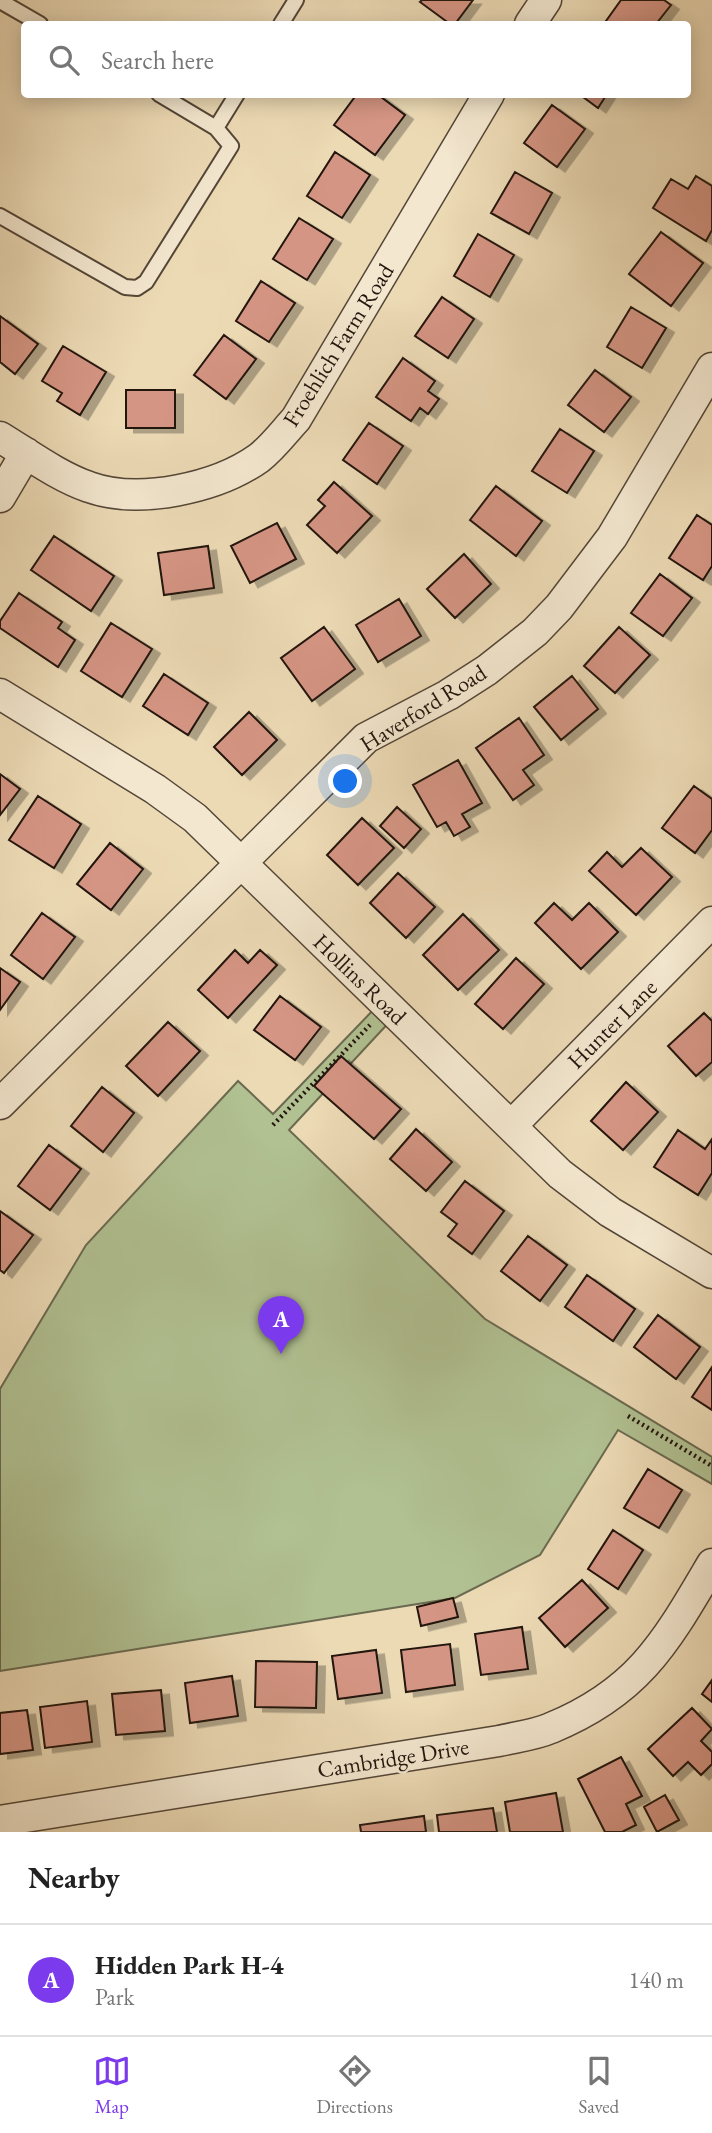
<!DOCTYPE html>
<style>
body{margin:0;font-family:"EB Garamond",serif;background:#f6f6f6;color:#222}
.you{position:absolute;left:346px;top:782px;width:24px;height:24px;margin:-18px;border:5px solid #fff;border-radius:50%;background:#1a73e8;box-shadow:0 0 0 10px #1a73e833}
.badge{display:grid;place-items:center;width:46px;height:46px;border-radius:50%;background:#7c3aed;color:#fff;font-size:23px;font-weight:700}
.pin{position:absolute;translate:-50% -58px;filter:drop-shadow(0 2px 4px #0008)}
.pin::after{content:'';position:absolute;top:37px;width:24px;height:21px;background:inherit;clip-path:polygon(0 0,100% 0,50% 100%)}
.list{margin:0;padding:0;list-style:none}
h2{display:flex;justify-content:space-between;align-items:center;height:91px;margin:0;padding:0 28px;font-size:30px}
h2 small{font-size:23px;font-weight:400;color:#767676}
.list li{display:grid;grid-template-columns:46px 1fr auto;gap:21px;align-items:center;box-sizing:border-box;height:112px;padding:0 28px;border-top:2px solid #e0e0e0}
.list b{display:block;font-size:26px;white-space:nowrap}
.list p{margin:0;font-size:23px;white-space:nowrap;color:#767676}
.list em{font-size:23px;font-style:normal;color:#767676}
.icon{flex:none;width:38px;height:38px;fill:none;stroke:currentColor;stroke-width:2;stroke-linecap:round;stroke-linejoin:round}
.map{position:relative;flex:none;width:712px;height:1832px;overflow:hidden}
.search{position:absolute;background:#fff;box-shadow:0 4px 18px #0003;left:21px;right:21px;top:21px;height:77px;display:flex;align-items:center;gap:18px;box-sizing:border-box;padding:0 24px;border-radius:7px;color:#767676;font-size:26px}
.sheet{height:203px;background:#fff}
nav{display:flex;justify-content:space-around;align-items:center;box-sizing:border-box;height:98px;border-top:2px solid #e0e0e0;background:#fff;font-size:19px;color:#767676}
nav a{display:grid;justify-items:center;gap:4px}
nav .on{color:#7c3aed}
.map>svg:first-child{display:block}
.green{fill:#b1c192;stroke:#6a6a50;stroke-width:2}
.building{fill:#d59584;stroke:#22140d;stroke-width:2;filter:url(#shadow)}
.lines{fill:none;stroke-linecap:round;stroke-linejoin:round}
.lane-casing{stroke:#544637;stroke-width:18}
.street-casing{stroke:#544637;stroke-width:33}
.path{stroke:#22140d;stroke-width:4.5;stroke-dasharray:2 3.5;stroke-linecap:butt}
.lane{stroke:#f3e7cf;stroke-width:14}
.street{stroke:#f3e7cf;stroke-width:30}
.labels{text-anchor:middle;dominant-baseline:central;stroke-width:5;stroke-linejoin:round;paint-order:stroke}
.street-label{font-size:23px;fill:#22140d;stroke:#f3e7cf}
</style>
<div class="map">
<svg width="712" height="1832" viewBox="0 0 712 1832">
<defs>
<filter id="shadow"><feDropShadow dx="8" dy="4.5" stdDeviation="0" flood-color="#0004"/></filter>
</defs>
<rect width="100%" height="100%" fill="#ecdab5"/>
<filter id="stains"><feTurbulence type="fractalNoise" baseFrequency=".00286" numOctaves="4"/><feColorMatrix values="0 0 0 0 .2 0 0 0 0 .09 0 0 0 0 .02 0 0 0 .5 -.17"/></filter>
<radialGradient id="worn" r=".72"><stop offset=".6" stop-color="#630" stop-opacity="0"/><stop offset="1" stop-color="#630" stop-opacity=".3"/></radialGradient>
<!-- green -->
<path class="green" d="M379 1004 394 1017 289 1130 485 1319 712 1457V1484L618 1430 540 1555 455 1598 0 1671V1389L86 1245 238 1081 273 1114Z"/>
<!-- building -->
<path class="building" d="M422 0H473L455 24H450L420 2Z
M621 0H664L671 5 656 24H610L606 21Z
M357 94H377L405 115 375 155 334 125Z
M579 94H607L598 108Z
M552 105 585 129 557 167 524 143Z
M335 152 370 175 342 218 307 196Z
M515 172 552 193 529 234 491 213Z
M696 176 712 186V230L706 241 653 208 671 179 688 189Z
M299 218 333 239 307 280 273 259Z
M661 232 703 263 671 306 629 274Z
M478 234 514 255 490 297 454 276Z
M261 281 295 303 269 342 236 321Z
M442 297 474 319 448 358 415 336Z
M631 307 666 328 642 368 607 347Z
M0 316 38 344 15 374 0 362Z
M224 335 256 359 226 399 194 375Z
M63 346 106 372 80 415 57 401 62 393 42 381Z
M403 358 435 381 428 391 439 399 428 414 420 408 411 421 376 397Z
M595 370 631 397 604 432 568 405Z
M126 390H175V428H126Z
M369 423 403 446 377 484 343 460Z
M560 429 594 451 567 493 532 471Z
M334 482 372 516 337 553 307 525 325 506 318 500Z
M496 486 542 521 516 556 470 520Z
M697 515 712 525V566L703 580 669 558Z
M277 523 296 559 250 583 231 546Z
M54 536 114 576 91 611 31 570Z
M208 546 214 588 164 595 158 553Z
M464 554 491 584 455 618 427 589Z
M660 574 692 598 663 636 631 613Z
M19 593 62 622 58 628 75 640 58 667 0 628V621Z
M399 599 421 636 378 662 356 625Z
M111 623 152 649 122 697 81 671Z
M324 627 355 669 312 701 281 658Z
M619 627 650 655 615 693 584 666Z
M164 674 208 703 188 735 143 706Z
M572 676 598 709 561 740 534 707Z
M249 712 277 740 242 775 214 747Z
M519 718 544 755 523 770 534 785 513 800 476 748Z
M458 760 482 803 462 814 470 827 454 836 446 822 437 827 413 785Z
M0 774 20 789 0 815Z
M694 786 712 799V830L695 853 662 828Z
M38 796 81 824 54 868 9 840Z
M397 807 421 829 404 848 380 826Z
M362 818 394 848 358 885 327 855Z
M110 843 143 869 111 910 77 884Z
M641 848 672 877 636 915 589 871 607 852 622 867Z
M398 873 435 907 406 938 370 903Z
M554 903 572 920 589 903 618 932 581 969 535 923Z
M42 913 75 937 43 979 11 955Z
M463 914 499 950 458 990 423 955Z
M235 950 248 963 260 950 277 965 228 1018 198 990Z
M516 958 544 984 503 1029 475 1004Z
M0 968 20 982 0 1010Z
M280 996 321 1027 295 1060 254 1030Z
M704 1013 712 1021V1062L696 1076 668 1046Z
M168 1022 200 1051 158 1096 126 1066Z
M341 1056 401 1109 374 1139 314 1086Z
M626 1082 658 1112 623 1150 591 1121Z
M102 1087 134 1113 103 1152 71 1126Z
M416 1129 452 1162 426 1191 390 1159Z
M678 1130 705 1149 712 1139V1173L698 1195 654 1167Z
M49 1145 81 1169 50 1210 18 1186Z
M465 1181 504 1211 472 1254 448 1236 457 1224 441 1212Z
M0 1211 33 1235 4 1273 0 1270Z
M528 1236 567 1265 540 1301 501 1271Z
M587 1275 635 1309 613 1341 565 1307Z
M658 1315 700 1347 676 1379 634 1347Z
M712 1367V1410L692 1397Z
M648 1469 682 1490 659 1528 624 1508Z
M613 1530 643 1550 618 1589 588 1569Z
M582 1580 608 1608 565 1647 539 1618Z
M453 1598 458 1617 421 1626 417 1607Z
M522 1627 528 1669 481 1675 475 1634Z
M450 1644 455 1685 406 1692 401 1650Z
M376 1650 382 1693 338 1699 332 1656Z
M256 1661 317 1662 316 1708 255 1707Z
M232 1676 238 1716 190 1723 185 1683Z
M712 1680V1702L702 1694Z
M161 1690 165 1731 116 1735 112 1694Z
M87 1701 92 1742 45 1748 40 1707Z
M692 1708 712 1729 701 1741 712 1752V1764L701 1775 688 1762 673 1776 648 1749Z
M27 1710 33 1750 0 1754V1713Z
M621 1757 642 1796 626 1804 636 1825 622 1832H605L578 1779Z
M556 1793 563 1832H510L505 1802Z
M665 1795 679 1820 657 1832 644 1807Z
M493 1808 497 1832H439L437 1815Z
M424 1816 426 1832H361L360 1825Z"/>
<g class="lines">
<defs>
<path id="lane" d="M0 1 40 24
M281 24 296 0
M159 94 216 128
M0 216 125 287 137 288 146 282 231 146 216 128 237 94"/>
<path id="street" d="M530 24 546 0
M0 437C28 454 59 477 89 487 139 505 217 488 259 458 273 447 284 432 296 419L489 94
M0 497 26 453
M0 694 155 789 195 818 560 1174 610 1212 712 1273
M0 1104 366 738 448 695 487 670 535 632 559 607 612 537 712 368
M512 1125 712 922
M0 1821 499 1741C516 1737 535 1735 551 1728 639 1692 666 1642 712 1564"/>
</defs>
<!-- lane casing -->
<use href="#lane" class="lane-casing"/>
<!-- street casing -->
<use href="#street" class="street-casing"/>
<!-- path -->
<path class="path" d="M273 1125 370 1025
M628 1416 712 1466"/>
<!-- lane -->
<use href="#lane" class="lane"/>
<!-- street -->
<use href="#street" class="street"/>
</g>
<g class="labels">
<!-- street labels -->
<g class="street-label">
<text transform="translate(338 345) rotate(-58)">Froehlich Farm Road</text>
<text transform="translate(423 708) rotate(-32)">Haverford Road</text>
<text transform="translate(360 979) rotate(44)">Hollins Road</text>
<text transform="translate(612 1024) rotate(-45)">Hunter Lane</text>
<text transform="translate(393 1758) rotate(-9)">Cambridge Drive</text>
</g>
</g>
<rect width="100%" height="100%" filter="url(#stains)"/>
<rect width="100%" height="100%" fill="url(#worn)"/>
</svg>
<div class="you"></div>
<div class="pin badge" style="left:281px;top:1354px">A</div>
<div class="search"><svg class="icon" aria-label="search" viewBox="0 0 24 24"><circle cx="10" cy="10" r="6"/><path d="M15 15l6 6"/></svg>Search here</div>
</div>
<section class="sheet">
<h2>Nearby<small></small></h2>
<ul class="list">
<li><span class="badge">A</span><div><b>Hidden Park H-4</b><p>Park</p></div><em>140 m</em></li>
</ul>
</section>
<nav>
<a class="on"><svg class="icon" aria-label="map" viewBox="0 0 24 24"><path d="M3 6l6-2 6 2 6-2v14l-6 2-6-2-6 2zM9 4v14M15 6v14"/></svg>Map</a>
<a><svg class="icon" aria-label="directions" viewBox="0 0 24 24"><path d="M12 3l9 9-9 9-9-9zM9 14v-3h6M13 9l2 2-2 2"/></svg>Directions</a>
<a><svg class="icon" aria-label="saved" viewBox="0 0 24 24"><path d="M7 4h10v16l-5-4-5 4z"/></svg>Saved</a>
</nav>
